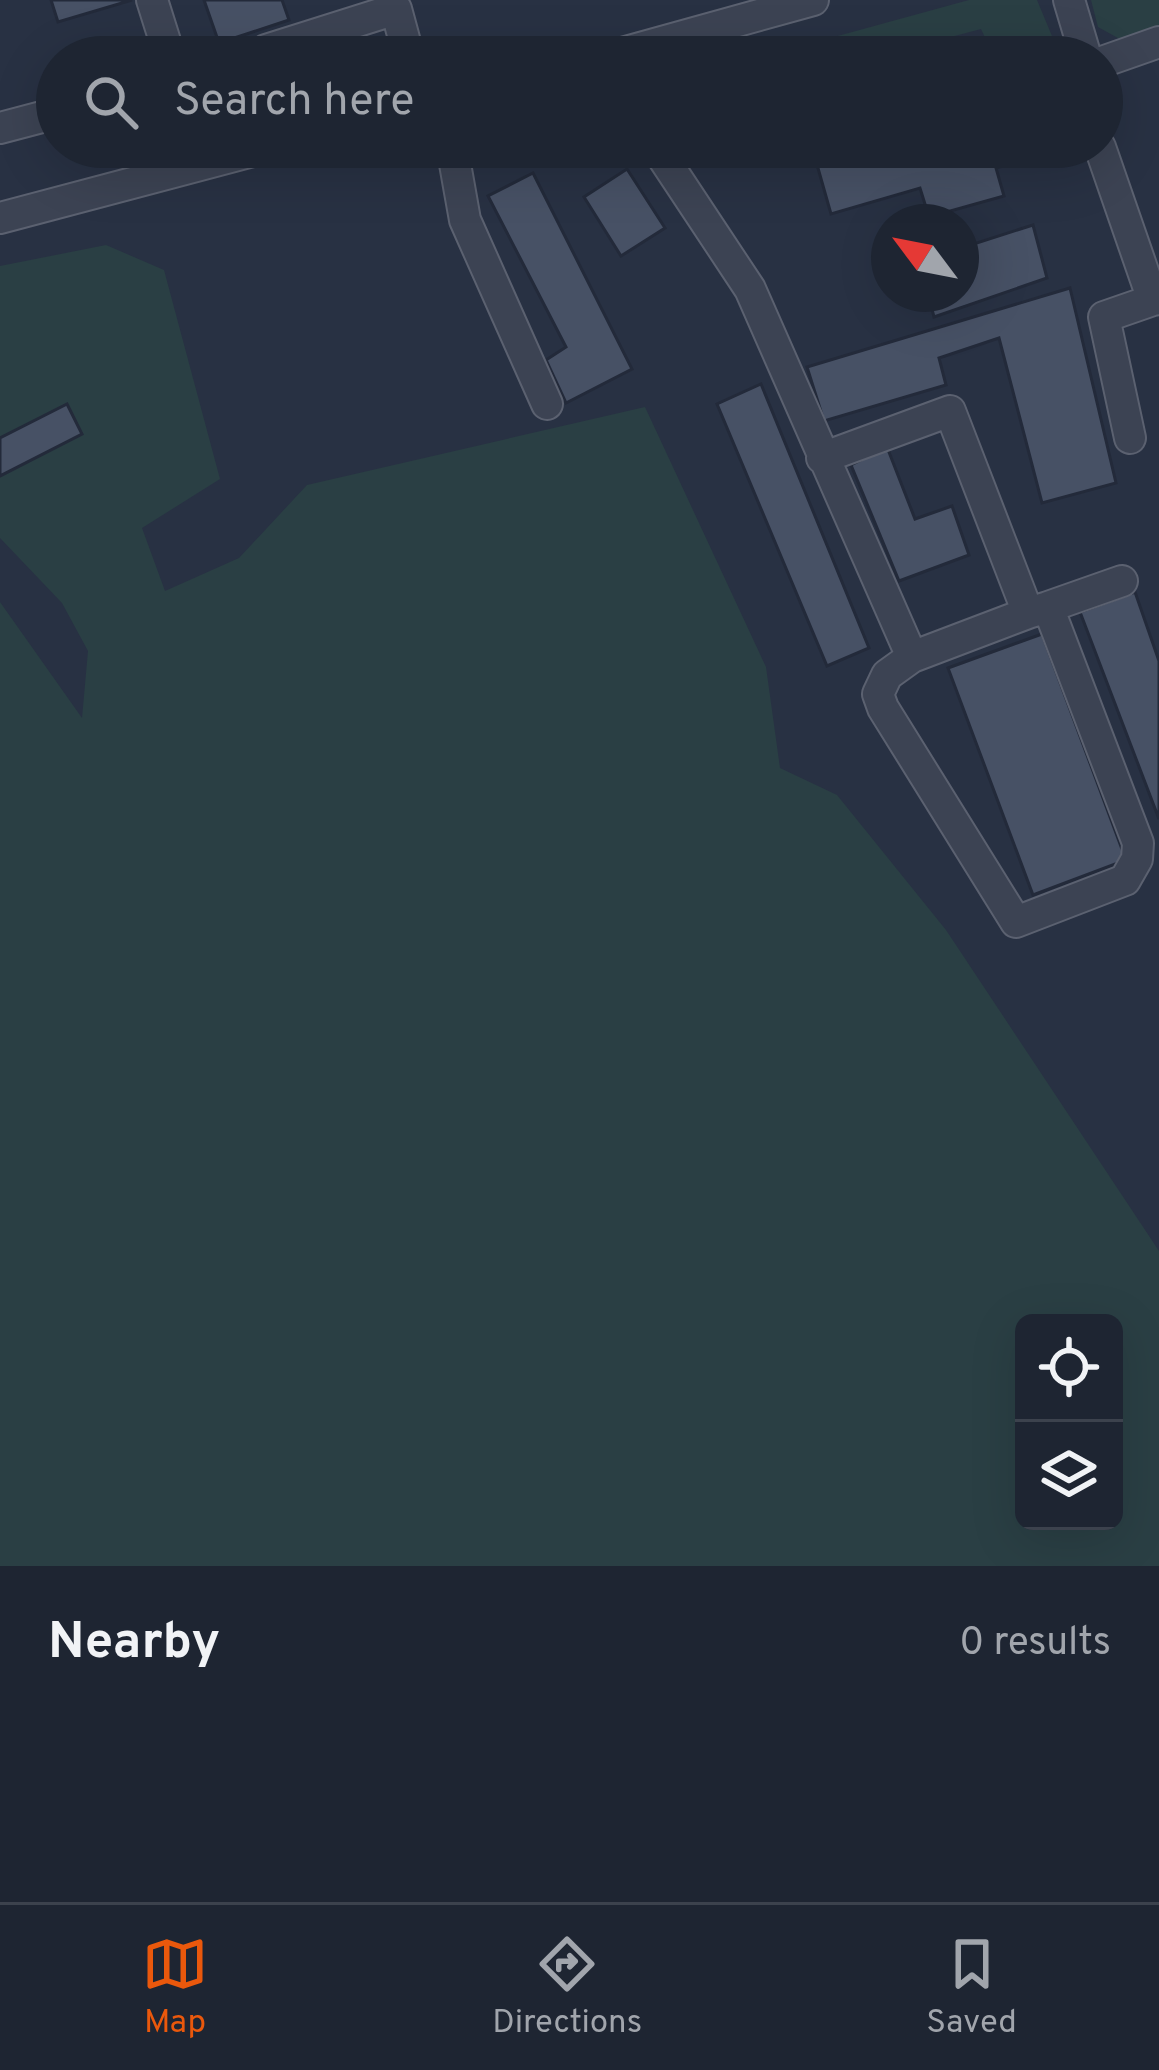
<!DOCTYPE html>
<style>
body{margin:0;font-family:Overpass,sans-serif;background:#2b313e;color:#f1f3f6}
.controls{position:absolute;right:36px;bottom:36px;display:grid;overflow:hidden;border-radius:18px;box-shadow:0 12px 48px #0002}
.controls button{width:108px;height:108px;display:grid;place-items:center;padding:0;border:0;border-bottom:3px solid #3c424d;background:#1e2532;color:#f1f3f6;font:60px sans-serif}
.compass{position:absolute;left:871px;top:204px;width:108px;height:108px;border-radius:50%;background:#1e2532;box-shadow:0 12px 48px #0002;rotate:302deg}
.list{margin:0;padding:0;list-style:none}
h2{display:flex;justify-content:space-between;align-items:center;height:156px;margin:0;padding:0 48px;font-size:51px}
h2 small{font-size:39px;font-weight:400;color:#a1a5ac}
.icon{flex:none;width:66px;height:66px;fill:none;stroke:currentColor;stroke-width:2;stroke-linecap:round;stroke-linejoin:round}
.map{position:relative;flex:none;width:1159px;height:1566px;overflow:hidden}
.search{position:absolute;background:#1e2532;box-shadow:0 12px 48px #0002;left:36px;right:36px;top:36px;height:132px;display:flex;align-items:center;gap:30px;box-sizing:border-box;padding:0 42px;border-radius:66px;color:#a1a5ac;font-size:45px}
.sheet{height:336px;background:#1e2532}
nav{display:flex;justify-content:space-around;align-items:center;box-sizing:border-box;height:168px;border-top:3px solid #3c424d;background:#1e2532;font-size:33px;color:#a1a5ac}
nav a{display:grid;justify-items:center;gap:6px}
nav .on{color:#ea580c}
.map>svg:first-child{display:block}
.green{fill:#2a3f44;fill-rule:evenodd}
.building{fill:#475165;stroke:#232a3a;stroke-width:3}
.lines{fill:none;stroke-linecap:round;stroke-linejoin:round}
.minor-casing{stroke:#5b6170;stroke-width:34}
.minor{stroke:#3c4353;stroke-width:30}
</style>
<div class="map">
<svg width="1159" height="1566" viewBox="0 0 1159 1566">
<rect width="100%" height="100%" fill="#283143"/>
<!-- green -->
<path class="green" d="M969 0H1037L1052 36 1055 57H1033L1031 45 991 50 981 29 876 57H761Z
M1091 0H1159V31L1127 43 1098 27Z
M106 245 164 270 220 479 142 528 165 591 239 558 307 485 645 407 766 667 780 768 837 795 946 930 1159 1251V1566H0V602L82 718 88 651 62 603 0 538V266ZM1024 1323H1114V1521H1024Z"/>
<!-- building -->
<path class="building" d="M51 0H132L58 22Z
M204 0H282L289 20 219 43Z
M812 147H1013L1017 162 996 168 1004 196 929 217 920 188 831 214Z
M627 169 665 228 621 256 584 197Z
M533 173 632 369 566 403 546 360 566 347 488 196Z
M1033 225 1047 278 934 317 928 294H961V248Z
M1070 288 1116 483 1042 503 999 338 939 358 946 385 824 421 807 367Z
M761 384 869 648 827 666 717 404Z
M67 404 82 434 0 476V438Z
M887 447 915 519 952 506 969 555 899 581 851 465Z
M1135 592 1159 661V819L1080 612Z
M1042 634 1126 860 1033 895 948 668Z"/>
<g class="lines">
<defs>
<path id="minor" d="M152 0 170 57
M1069 0 1086 57
M266 50 396 9 409 57
M608 57 813 0
M1102 62 1159 42
M0 128 57 113
M452 147 465 220 547 404
M656 147 750 289 912 657 887 675 878 694 883 708 1016 922 1125 880 1137 859 1138 843 1048 607 1028 613 950 411 822 458
M1100 147 1153 300 1159 299
M0 218 268 147
M1130 438 1104 317 1153 300
M1048 607 1122 581
M912 657 1028 613"/>
</defs>
<!-- minor casing -->
<use href="#minor" class="minor-casing"/>
<!-- minor -->
<use href="#minor" class="minor"/>
</g>
</svg>
<div class="controls">
<button><svg class="icon" aria-label="locate" viewBox="0 0 24 24"><circle cx="12" cy="12" r="6"/><path d="M12 2v4M12 18v4M2 12h4M18 12h4"/></svg></button>
<button><svg class="icon" aria-label="layers" viewBox="0 0 24 24"><path d="M12 4l9 5-9 5-9-5zM3 14l9 5 9-5"/></svg></button>
</div>
<svg class="compass" viewBox="-18 -18 36 36"><path d="M0-13l5 13h-10z" fill="#e53935"/><path d="M0 13l5-13h-10z" fill="#a1a5ac"/></svg>
<div class="search"><svg class="icon" aria-label="search" viewBox="0 0 24 24"><circle cx="10" cy="10" r="6"/><path d="M15 15l6 6"/></svg>Search here</div>
</div>
<section class="sheet">
<h2>Nearby<small>0 results</small></h2>
<ul class="list">
</ul>
</section>
<nav>
<a class="on"><svg class="icon" aria-label="map" viewBox="0 0 24 24"><path d="M3 6l6-2 6 2 6-2v14l-6 2-6-2-6 2zM9 4v14M15 6v14"/></svg>Map</a>
<a><svg class="icon" aria-label="directions" viewBox="0 0 24 24"><path d="M12 3l9 9-9 9-9-9zM9 14v-3h6M13 9l2 2-2 2"/></svg>Directions</a>
<a><svg class="icon" aria-label="saved" viewBox="0 0 24 24"><path d="M7 4h10v16l-5-4-5 4z"/></svg>Saved</a>
</nav>
